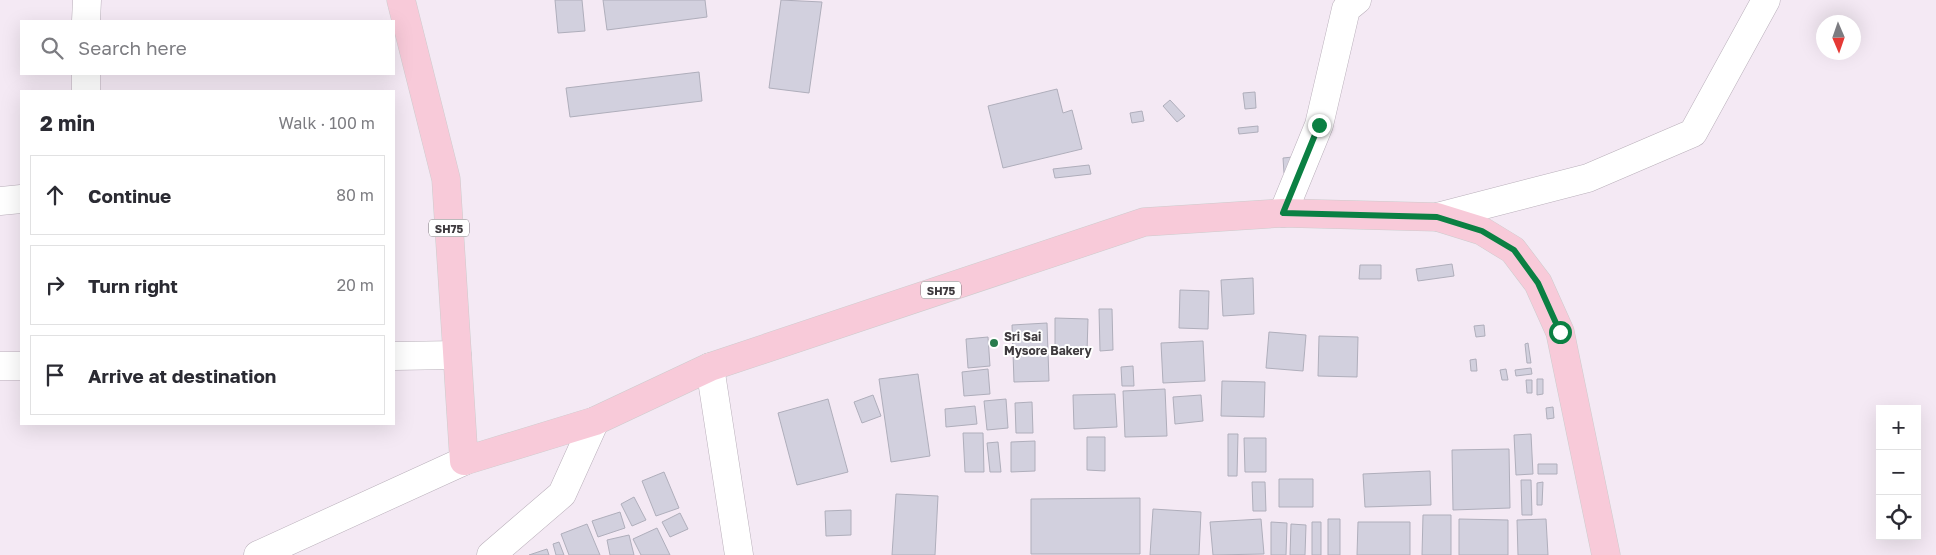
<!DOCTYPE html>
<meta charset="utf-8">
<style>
body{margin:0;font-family:"Golos Text",sans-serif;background:#f2f2f3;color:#2b2b33}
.controls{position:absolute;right:15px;bottom:15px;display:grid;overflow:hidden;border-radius:0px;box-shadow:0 5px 20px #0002}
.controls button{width:45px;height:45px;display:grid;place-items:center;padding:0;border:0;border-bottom:1px solid #e1e1e2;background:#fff;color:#2b2b33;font:25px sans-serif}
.compass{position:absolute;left:1816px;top:15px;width:45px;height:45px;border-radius:50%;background:#fff;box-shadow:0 5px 20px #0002;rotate:178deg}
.stop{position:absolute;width:15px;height:15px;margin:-11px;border:4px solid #0b8043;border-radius:50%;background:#fff}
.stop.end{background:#0b8043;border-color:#fff;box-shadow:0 1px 5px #0008}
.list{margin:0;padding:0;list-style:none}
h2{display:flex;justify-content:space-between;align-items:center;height:65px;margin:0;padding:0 20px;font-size:21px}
h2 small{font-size:16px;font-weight:400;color:#7c7c81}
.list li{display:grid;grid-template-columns:32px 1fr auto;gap:15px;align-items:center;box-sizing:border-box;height:80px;margin:0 10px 10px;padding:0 10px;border:1px solid #e1e1e2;border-radius:0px}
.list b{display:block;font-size:19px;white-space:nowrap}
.list em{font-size:16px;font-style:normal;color:#7c7c81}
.icon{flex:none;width:28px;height:28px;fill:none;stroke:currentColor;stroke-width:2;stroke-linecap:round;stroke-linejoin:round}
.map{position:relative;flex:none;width:1936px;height:555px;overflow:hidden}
.search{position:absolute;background:#fff;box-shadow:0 5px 20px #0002;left:20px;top:20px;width:375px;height:55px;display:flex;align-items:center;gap:12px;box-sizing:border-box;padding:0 18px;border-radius:0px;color:#7c7c81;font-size:19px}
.panel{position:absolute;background:#fff;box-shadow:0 5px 20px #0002;left:20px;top:90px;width:375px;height:335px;border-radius:0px}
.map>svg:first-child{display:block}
.building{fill:#d2d0de;stroke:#afaebb}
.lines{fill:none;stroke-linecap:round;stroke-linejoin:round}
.minor-casing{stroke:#b9afba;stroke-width:29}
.major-casing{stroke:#cdcccd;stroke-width:29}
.minor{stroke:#fff;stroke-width:28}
.major{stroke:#f8cad9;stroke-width:28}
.route{stroke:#0b8043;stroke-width:6}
.poi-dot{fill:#287b4d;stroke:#fff;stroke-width:2}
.labels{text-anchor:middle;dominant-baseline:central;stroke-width:4;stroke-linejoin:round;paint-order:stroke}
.shield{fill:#fff;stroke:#787578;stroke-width:1}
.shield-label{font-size:11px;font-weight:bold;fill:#3e3a3e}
.poi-label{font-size:12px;font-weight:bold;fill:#3e3a3e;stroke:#fff;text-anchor:start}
</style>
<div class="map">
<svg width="1936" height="555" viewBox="0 0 1936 555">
<rect width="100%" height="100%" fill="#f4e9f4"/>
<!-- building -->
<path class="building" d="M555 0H582L585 31 558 33Z
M603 0H705L707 17 607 30Z
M781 0 822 2 809 93 769 88Z
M699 72 702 101 570 117 566 88Z
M1057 89 1063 113 1072 110 1082 149 1003 168 988 106Z
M1255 92 1256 108 1245 109 1243 93Z
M1170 100 1185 116 1177 122 1163 106Z
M1142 111 1144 121 1132 123 1130 113Z
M1258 126V132L1239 134 1238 128Z
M1293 157 1294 172 1284 173 1283 158Z
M1089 165 1091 174 1055 178 1053 169Z
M1452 264 1454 276 1418 281 1416 269Z
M1360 265H1381V279H1359Z
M1253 278 1254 314 1223 316 1221 280Z
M1180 290 1209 291 1208 329 1179 328Z
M1099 309H1112L1113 350 1100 351Z
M1055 318 1088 319 1087 352 1055 351Z
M1047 323 1049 381 1014 382 1012 325Z
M1484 325 1485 336 1476 337 1474 326Z
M1269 332 1306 335 1303 371 1266 368Z
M1319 336 1358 337 1357 377 1318 376Z
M988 337 990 366 968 368 966 339Z
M1203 341 1205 381 1163 383 1161 343Z
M1528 343 1531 363H1527L1525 344Z
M1476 359 1477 371H1471L1470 360Z
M1133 366 1134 386H1122L1121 367Z
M1531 368 1532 374 1516 376 1515 370Z
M988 369 990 394 964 396 962 372Z
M1506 369 1508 380H1502L1500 370Z
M918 374 930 456 891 462 879 379Z
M1537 379H1543V394L1537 395Z
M1526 380H1532V393H1527Z
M1222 381 1265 382 1264 417 1221 416Z
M1165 389 1167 436 1125 437 1123 391Z
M1115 394 1117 427 1074 429 1073 395Z
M873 395 881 416 862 423 854 402Z
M1201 395 1203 421 1175 424 1173 397Z
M828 399 848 472 797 485 778 413Z
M1006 399 1008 428 987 430 984 401Z
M1032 402 1033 433H1016L1015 403Z
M975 406 977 424 946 427 945 409Z
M1553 407 1554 418 1547 419 1546 408Z
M963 433H983L984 472H965Z
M1228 434H1238L1237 476H1228Z
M1531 434 1533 474 1516 475 1514 435Z
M1087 437H1105V471L1087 470Z
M1244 438H1266V472H1245Z
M1035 441V471L1011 472V442Z
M998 442 1001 472H990L987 443Z
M1509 449 1510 508 1453 510 1452 450Z
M1538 464H1557V474H1538Z
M1430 471 1431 505 1365 507 1363 474Z
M664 472 679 508 656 516 642 481Z
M1279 479H1313V507H1279Z
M1521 480H1531L1532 515H1522Z
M1252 482H1265L1266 511H1253Z
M1543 482 1542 505H1537V483Z
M896 494 938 496 935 555H892Z
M634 497 646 520 632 526 621 504Z
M1140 498V554H1031V499Z
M1153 509 1201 512 1199 555H1150Z
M851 510V535L826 536 825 511Z
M620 512 625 528 598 537 592 521Z
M680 513 688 529 670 537 662 522Z
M1423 515H1451V555H1422Z
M1261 519 1264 554 1213 555 1210 522Z
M1328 519H1340V555H1328Z
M1459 519 1508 520V555H1459Z
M1546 519 1548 555H1518L1517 520Z
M1271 522 1287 523 1286 555H1271Z
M1312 522H1321V555H1312Z
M1358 522H1410V555H1357Z
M587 524 600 555H569L561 534Z
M1291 524 1306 525 1305 555H1290Z
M657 528 670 555H641L633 539Z
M629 535 634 555H610L607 540Z
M559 542 564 555H556L553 544Z
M547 549 549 555H529Z"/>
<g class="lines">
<defs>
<path id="minor" d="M86 21 87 0
M86 91V74
M0 201 21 199
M1283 213 1319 125 1346 9 1357 0
M1437 217 1588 178 1693 133 1766 0
M394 356 457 355
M0 366H21
M710 367 739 555
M258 555 464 461
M491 555 562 494 595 421"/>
<path id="major" d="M401 0 446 179 464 461 595 421 710 367 1144 222 1283 213 1437 217 1482 231 1513 250 1538 283 1560 332 1606 555"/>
</defs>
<!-- minor casing -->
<use href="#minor" class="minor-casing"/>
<!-- major casing -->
<use href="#major" class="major-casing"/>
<!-- minor -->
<use href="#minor" class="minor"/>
<!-- major -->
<use href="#major" class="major"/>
</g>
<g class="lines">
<!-- route -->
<path class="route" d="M1319 125 1283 213 1437 217 1482 231 1514 250 1538 283 1560 332"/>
</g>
<!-- markers -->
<circle class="poi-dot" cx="994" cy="343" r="5"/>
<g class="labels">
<!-- shield labels -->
<g class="shield">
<rect x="429" y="219.5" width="40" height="17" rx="4"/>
<rect x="921" y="281.5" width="40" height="17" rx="4"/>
</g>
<g class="shield-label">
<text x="449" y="228">SH75</text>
<text x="941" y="290">SH75</text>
</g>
<!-- poi labels -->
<g class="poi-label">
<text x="1004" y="336">Sri Sai<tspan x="1004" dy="14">Mysore Bakery</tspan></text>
</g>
</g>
</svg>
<div class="controls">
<button>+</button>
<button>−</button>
<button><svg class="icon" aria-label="locate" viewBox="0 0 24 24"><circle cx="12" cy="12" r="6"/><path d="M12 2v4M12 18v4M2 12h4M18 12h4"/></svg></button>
</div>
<svg class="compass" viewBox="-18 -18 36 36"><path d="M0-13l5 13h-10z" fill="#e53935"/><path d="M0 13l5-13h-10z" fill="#7c7c81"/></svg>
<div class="stop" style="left:1560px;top:332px"></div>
<div class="stop end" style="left:1319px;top:125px"></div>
<div class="search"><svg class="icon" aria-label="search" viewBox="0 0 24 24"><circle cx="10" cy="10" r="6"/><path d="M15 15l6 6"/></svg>Search here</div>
<section class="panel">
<h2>2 min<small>Walk · 100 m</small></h2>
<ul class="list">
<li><svg class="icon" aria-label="ahead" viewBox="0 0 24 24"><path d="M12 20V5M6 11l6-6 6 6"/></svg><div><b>Continue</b></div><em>80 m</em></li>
<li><svg class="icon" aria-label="right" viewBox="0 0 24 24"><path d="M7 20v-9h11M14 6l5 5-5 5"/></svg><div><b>Turn right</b></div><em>20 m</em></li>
<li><svg class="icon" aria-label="arrive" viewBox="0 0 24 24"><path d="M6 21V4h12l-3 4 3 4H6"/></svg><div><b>Arrive at destination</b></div></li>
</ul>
</section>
</div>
